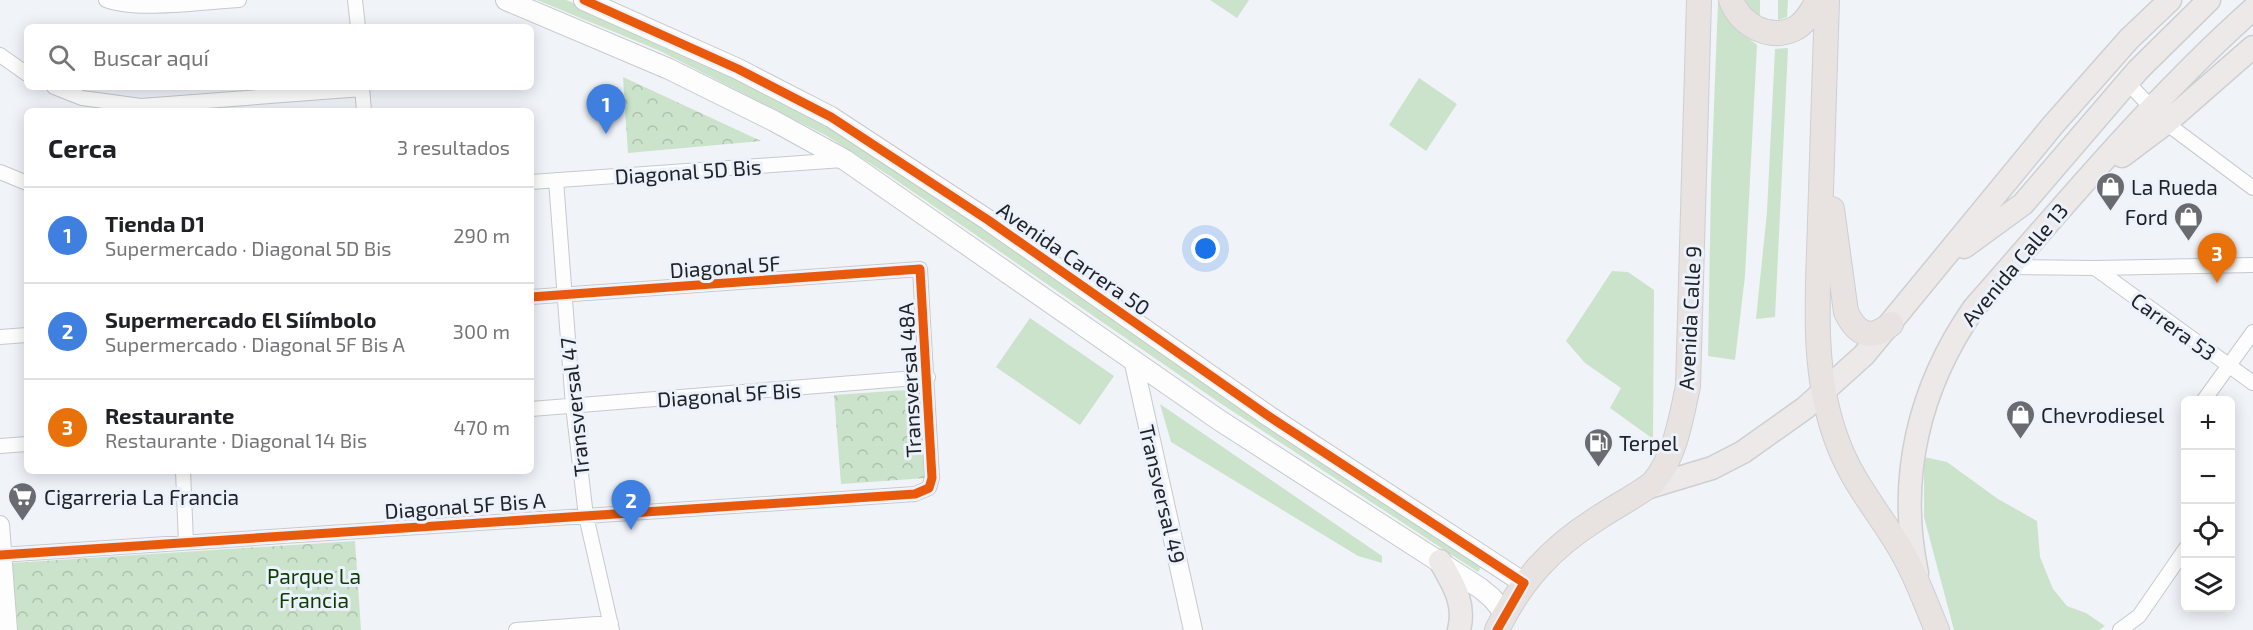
<!DOCTYPE html>
<html lang="es">
<meta charset="utf-8">
<style>
body{margin:0;font-family:"Exo 2",sans-serif;background:#f2f2f2;color:#202124}
.controls{position:absolute;right:18px;bottom:18px;display:grid;overflow:hidden;border-radius:9px;box-shadow:0 3px 15px #0003}
.controls button{width:54px;height:54px;display:grid;place-items:center;padding:0;border:0;border-bottom:2px solid #e0e0e0;background:#fff;color:#202124;font:30px sans-serif}
.you{position:absolute;left:1206px;top:249px;width:21px;height:21px;margin:-15px;border:4px solid #fff;border-radius:50%;background:#1a73e8;box-shadow:0 0 0 9px #1a73e833}
.badge{display:grid;place-items:center;width:39px;height:39px;border-radius:50%;background:#696b70;color:#fff;font-size:20px;font-weight:700}
.pin{position:absolute;translate:-50% -50px;filter:drop-shadow(0 2px 3px #0008)}
.pin::after{content:'';position:absolute;top:32px;width:21px;height:18px;background:inherit;clip-path:polygon(0 0,100% 0,50% 100%)}
.list{margin:0;padding:0;list-style:none}
h2{display:flex;justify-content:space-between;align-items:center;height:78px;margin:0;padding:0 24px;font-size:26px}
h2 small{font-size:20px;font-weight:400;color:#757577}
.list li{display:grid;grid-template-columns:39px 1fr auto;gap:18px;align-items:center;box-sizing:border-box;height:96px;padding:0 24px;border-top:2px solid #e0e0e0}
.list b{display:block;font-size:22px;white-space:nowrap}
.list p{margin:0;font-size:20px;white-space:nowrap;color:#757577}
.list em{font-size:20px;font-style:normal;color:#757577}
.icon{flex:none;width:33px;height:33px;fill:none;stroke:currentColor;stroke-width:2;stroke-linecap:round;stroke-linejoin:round}
.map{position:relative;flex:none;width:2253px;height:630px;overflow:hidden}
.search{position:absolute;background:#fff;box-shadow:0 3px 15px #0003;left:24px;top:24px;width:510px;height:66px;display:flex;align-items:center;gap:15px;box-sizing:border-box;padding:0 21px;border-radius:9px;color:#757577;font-size:22px}
.panel{position:absolute;background:#fff;box-shadow:0 3px 15px #0003;left:24px;top:108px;width:510px;height:366px;border-radius:9px}
.map>svg:first-child{display:block}
.grass{fill:#cbe3ca}
.park{fill:url(#park-crowns)}
.lines{fill:none;stroke-linecap:round;stroke-linejoin:round}
.minor-casing{stroke:#c6c9cd;stroke-width:16}
.tertiary-casing{stroke:#c6c9cd;stroke-width:20}
.secondary-casing{stroke:#c6c9cd;stroke-width:22}
.primary-casing{stroke:#cdcfd1;stroke-width:25}
.trunk-casing{stroke:#cdcfd1;stroke-width:26}
.minor{stroke:#fdfdfe;stroke-width:14}
.tertiary{stroke:#fdfdfe;stroke-width:18}
.secondary{stroke:#fdfdfe;stroke-width:20}
.primary{stroke:#ede9e8;stroke-width:22}
.trunk{stroke:#e8e2e0;stroke-width:24}
.cycleway-casing{stroke:#ecf2fc;stroke-width:13}
.cycleway{stroke:#e8590c;stroke-width:9}
.labels{text-anchor:middle;dominant-baseline:central;stroke-width:6;stroke-linejoin:round;paint-order:stroke}
.street-label{font-size:21px;fill:#202226;stroke:#ecf2fc}
.poi-label{font-size:21px;fill:#202226;stroke:#ecf2fc;text-anchor:start}
.park-label{font-size:21px;fill:#0d3c01;stroke:#ecf2fc}
</style>
<div class="map">
<svg width="2253" height="630" viewBox="0 0 2253 630">
<defs>
<pattern id="park-crowns" width="20" height="18" patternUnits="userSpaceOnUse" patternTransform="scale(1.5)"><rect width="20" height="18" fill="#cbe3ca"/><path d="M2 6a3 3 0 1 1 6 0M12 15a3 3 0 1 1 6 0" fill="none" stroke="#aec2ad"/></pattern>
</defs>
<rect width="100%" height="100%" fill="#f0f3f8"/>
<!-- grass -->
<path class="grass" d="M537 0H566L602 14 832 125 1483 564 1478 572 1220 403 890 176 827 136 658 50Z
M1210 0H1249L1237 18Z
M1741 0H1760V22Z
M1778 0H1788L1787 17 1778 20Z
M1718 2 1737 29 1757 45 1745 276 1735 360 1708 356 1711 184Z
M1788 48 1775 317 1756 319 1767 212 1775 49Z
M1419 78 1457 104 1426 151 1389 125Z
M1612 271 1628 272 1654 290 1653 439 1610 408 1621 388 1585 363 1566 341Z
M1030 318 1114 376 1080 425 996 367Z
M1160 404 1382 556V563L1358 556 1171 442Z
M1924 457 1947 462 1998 499 2037 521 2040 557 2053 589 2067 606 2086 613 2105 626 2099 630H1954L1924 517Z"/>
<!-- park -->
<path class="park" d="M623 77 761 141 628 153Z
M920 389 926 478 841 484 834 395Z
M355 541 361 630H18L12 563Z"/>
<g class="lines">
<defs>
<path id="minor" d="M106 0C137 12 204 2 239 0
M355 0 358 27
M0 55 27 74
M2127 82 2166 123 2253 188
M54 87 82 98 141 106 362 89
M362 87 364 111
M0 172 27 183
M556 180 573 406 586 516 612 630
M531 182 843 160
M2010 267 2095 268 2253 265
M2095 268 2253 383
M0 337 27 335
M2204 400 2253 332
M531 409 928 377
M0 446 27 444
M183 471 186 542
M0 555 915 494 929 488 932 478 920 269 531 297
M516 630 611 623
M2120 630 2139 616 2186 548"/>
<path id="tertiary" d="M1133 359 1193 630
M0 525 8 630"/>
<path id="secondary" d="M506 0 669 69 774 121 845 160 1219 420 1480 588 1492 598 1505 614
M584 0 738 69 831 117 988 220 1270 417 1524 583"/>
<path id="primary" d="M2122 156 2166 123 2253 47
M1964 247 2023 204 2138 70 2209 0
M1646 488 1712 468 1743 452 1805 408 1864 355 2053 125 2129 39 2170 0
M1440 561C1453 584 1466 603 1459 630
M1917 573C1897 478 1919 387 1974 308 2064 206 2151 100 2253 9"/>
<path id="trunk" d="M1731 0C1740 24 1768 41 1794 29 1805 24 1812 11 1818 0
M1827 0C1824 74 1822 148 1820 222 1818 294 1811 369 1836 438 1850 478 1873 505 1895 540 1913 568 1924 599 1937 630
M1832 209 1846 312C1857 335 1871 341 1891 324
M1497 630C1521 580 1552 547 1598 518 1616 506 1636 496 1653 483 1675 457 1681 419 1688 386L1699 0"/>
</defs>
<!-- minor casing -->
<use href="#minor" class="minor-casing"/>
<!-- tertiary casing -->
<use href="#tertiary" class="tertiary-casing"/>
<!-- secondary casing -->
<use href="#secondary" class="secondary-casing"/>
<!-- primary casing -->
<use href="#primary" class="primary-casing"/>
<!-- trunk casing -->
<use href="#trunk" class="trunk-casing"/>
<!-- minor -->
<use href="#minor" class="minor"/>
<!-- tertiary -->
<use href="#tertiary" class="tertiary"/>
<!-- secondary -->
<use href="#secondary" class="secondary"/>
<!-- primary -->
<use href="#primary" class="primary"/>
<!-- trunk -->
<use href="#trunk" class="trunk"/>
<defs>
<path id="cycleway" d="M584 0 738 69 831 117 988 220 1270 417 1524 583 1497 630
M0 555 915 494 929 488 932 478 920 269 531 297"/>
</defs>
<!-- cycleway casing -->
<use href="#cycleway" class="cycleway-casing"/>
<!-- cycleway -->
<use href="#cycleway" class="cycleway"/>
</g>
<!-- icons -->
<defs>
<symbol id="shop-pin" viewBox="-11 -11 22 30"><path d="M0 17L-7.5 6A9.5 9.5 0 1 1 7.5 6Z" fill="#696b70" stroke="#ecf2fc"/><path d="M-5-2.5h2.3a2.7 3.5 0 0 1 5.4 0H5L5.5 6h-11ZM-1.5-2.5h3a1.5 2.3 0 0 0-3 0Z" fill="#fff"/></symbol>
<symbol id="fuel-pin" viewBox="-11 -11 22 30"><path d="M0 17L-7.5 6A9.5 9.5 0 1 1 7.5 6Z" fill="#696b70" stroke="#ecf2fc"/><path d="M-5.5-6h7V0h2V4h1.3V-2.5L3-4.5l.8-.8L6-3V5H2.5V1h-1V6h-7ZM-4.2-4.7v3.2H.2V-4.7Z" fill="#fff"/></symbol>
<symbol id="supermarket-pin" viewBox="-11 -11 22 30"><path d="M0 17L-7.5 6A9.5 9.5 0 1 1 7.5 6Z" fill="#696b70" stroke="#ecf2fc"/><path d="M-6-5.5h2.5l.6 2H6L4.5 2H-2.5L-4.4-4H-6ZM-1.5 3.2a1.3 1.3 0 1 0 .1 0ZM3 3.2a1.3 1.3 0 1 0 .1 0Z" fill="#fff"/></symbol>
</defs>
<g fill-rule="evenodd">
<use href="#shop-pin" x="2094" y="170" width="33" height="45"/>
<use href="#shop-pin" x="2172" y="200" width="33" height="45"/>
<use href="#shop-pin" x="2004" y="398" width="33" height="45"/>
<use href="#fuel-pin" x="1582" y="426" width="33" height="45"/>
<use href="#supermarket-pin" x="6" y="480" width="33" height="45"/>
</g>
<g class="labels">
<!-- street labels -->
<g class="street-label">
<text transform="translate(688 171) rotate(-4)">Diagonal 5D Bis</text>
<text transform="translate(1074 258) rotate(35)">Avenida Carrera 50</text>
<text transform="translate(2014 264) rotate(-50)">Avenida Calle 13</text>
<text transform="translate(725 266) rotate(-4)">Diagonal 5F</text>
<text transform="translate(1689 318) rotate(-87)">Avenida Calle 9</text>
<text transform="translate(2174 326) rotate(36)">Carrera 53</text>
<text transform="translate(909 380) rotate(-93)">Transversal 48A</text>
<text transform="translate(729 394) rotate(-4)">Diagonal 5F Bis</text>
<text transform="translate(574 407) rotate(-96)">Transversal 47</text>
<text transform="translate(1163 494) rotate(77)">Transversal 49</text>
<text transform="translate(465 505) rotate(-4)">Diagonal 5F Bis A</text>
</g>
<!-- poi labels -->
<g class="poi-label">
<text x="2131" y="186">La Rueda</text>
<text x="2168" y="216" text-anchor="end">Ford</text>
<text x="2041" y="414">Chevrodiesel</text>
<text x="1619" y="442">Terpel</text>
<text x="44" y="496">Cigarreria La Francia</text>
</g>
<!-- park labels -->
<g class="park-label">
<text x="314" y="575">Parque La<tspan x="314" dy="24">Francia</tspan></text>
</g>
</g>
</svg>
<div class="controls">
<button>+</button>
<button>−</button>
<button><svg class="icon" aria-label="locate" viewBox="0 0 24 24"><circle cx="12" cy="12" r="6"/><path d="M12 2v4M12 18v4M2 12h4M18 12h4"/></svg></button>
<button><svg class="icon" aria-label="layers" viewBox="0 0 24 24"><path d="M12 4l9 5-9 5-9-5zM3 14l9 5 9-5"/></svg></button>
</div>
<div class="you"></div>
<div class="pin badge" style="left:606px;top:134px;background:#3f7fe0">1</div>
<div class="pin badge" style="left:631px;top:530px;background:#3f7fe0">2</div>
<div class="pin badge" style="left:2217px;top:283px;background:#e8710a">3</div>
<div class="search"><svg class="icon" aria-label="search" viewBox="0 0 24 24"><circle cx="10" cy="10" r="6"/><path d="M15 15l6 6"/></svg>Buscar aquí</div>
<section class="panel">
<h2>Cerca<small>3 resultados</small></h2>
<ul class="list">
<li><span class="badge" style="background:#3f7fe0">1</span><div><b>Tienda D1</b><p>Supermercado · Diagonal 5D Bis</p></div><em>290 m</em></li>
<li><span class="badge" style="background:#3f7fe0">2</span><div><b>Supermercado El Siímbolo</b><p>Supermercado · Diagonal 5F Bis A</p></div><em>300 m</em></li>
<li><span class="badge" style="background:#e8710a">3</span><div><b>Restaurante</b><p>Restaurante · Diagonal 14 Bis</p></div><em>470 m</em></li>
</ul>
</section>
</div>
